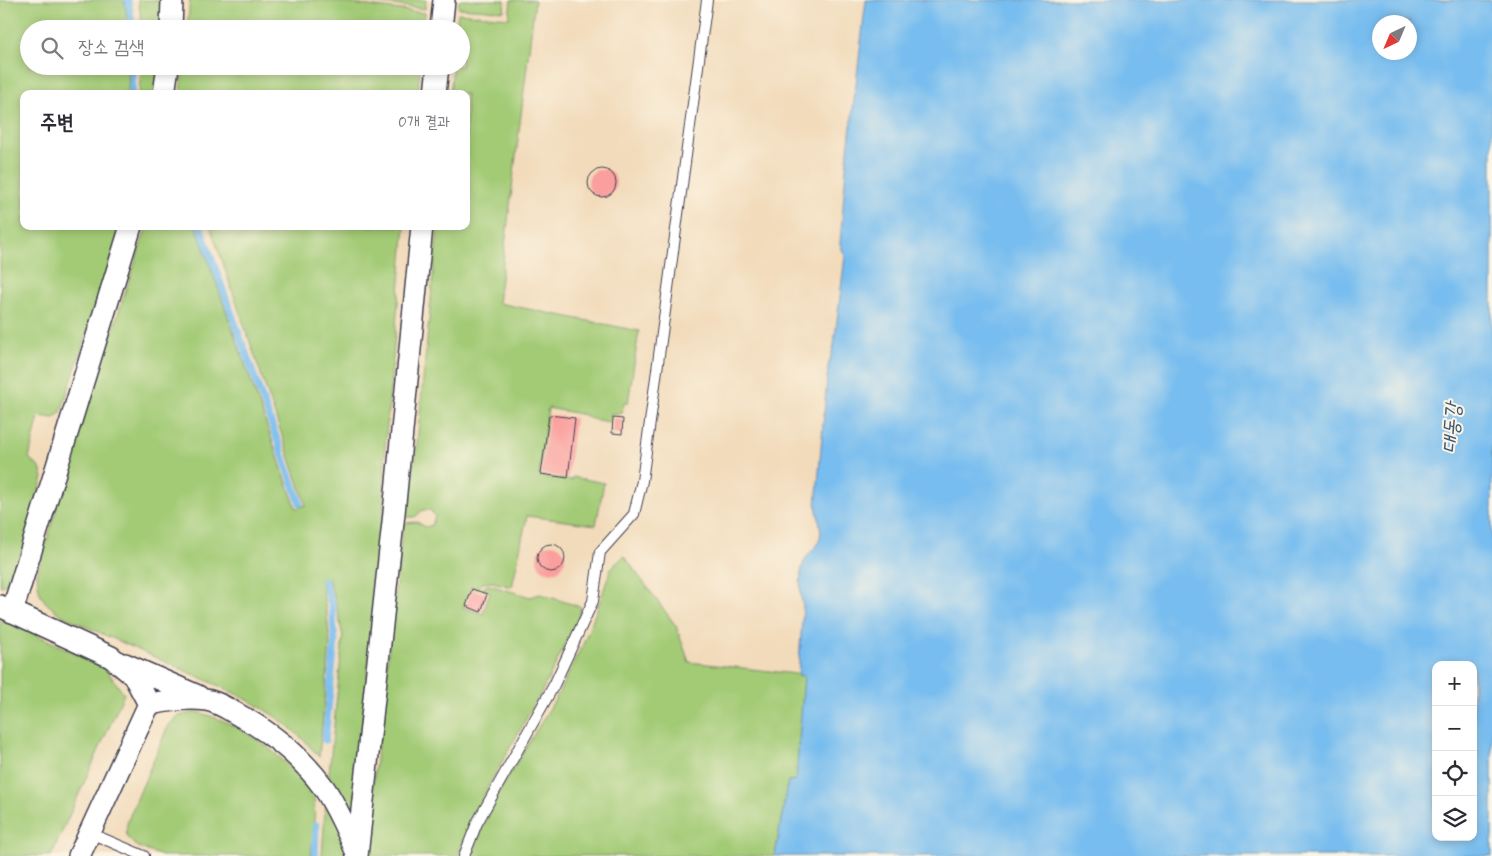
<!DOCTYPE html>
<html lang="ko">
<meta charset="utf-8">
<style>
body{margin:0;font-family:Mynerve,"Poor Story",sans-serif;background:#f7f7f7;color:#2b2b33}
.controls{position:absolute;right:15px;bottom:15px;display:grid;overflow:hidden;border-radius:10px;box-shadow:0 2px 8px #0003}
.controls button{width:45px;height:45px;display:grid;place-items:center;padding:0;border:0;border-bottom:1px solid #e1e1e2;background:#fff;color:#2b2b33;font:25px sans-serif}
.compass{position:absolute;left:1372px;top:15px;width:45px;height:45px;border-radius:50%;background:#fff;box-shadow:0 2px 8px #0003;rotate:224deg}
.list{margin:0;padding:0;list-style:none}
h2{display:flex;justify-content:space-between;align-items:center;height:65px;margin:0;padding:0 20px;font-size:21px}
h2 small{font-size:16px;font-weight:400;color:#7c7c81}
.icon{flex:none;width:28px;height:28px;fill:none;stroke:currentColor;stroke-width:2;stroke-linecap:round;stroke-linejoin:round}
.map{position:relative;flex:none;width:1492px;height:856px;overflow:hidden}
.search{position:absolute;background:#fff;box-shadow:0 2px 8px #0003;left:20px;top:20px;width:450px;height:55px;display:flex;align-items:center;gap:12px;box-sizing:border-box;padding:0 18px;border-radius:28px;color:#7c7c81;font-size:19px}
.panel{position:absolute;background:#fff;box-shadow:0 2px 8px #0003;left:20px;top:90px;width:450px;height:140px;border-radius:10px}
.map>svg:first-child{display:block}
.green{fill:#a3cb76;stroke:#627658}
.water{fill:#78bdef;stroke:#4d7095;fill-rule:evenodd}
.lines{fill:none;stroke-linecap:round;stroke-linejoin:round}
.stream{stroke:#78bdef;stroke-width:7}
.building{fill:#fa9f9d}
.lane-casing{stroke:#413e4e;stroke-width:12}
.street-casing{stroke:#413e4e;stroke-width:24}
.lane{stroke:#fff;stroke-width:10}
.street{stroke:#fff;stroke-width:21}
.labels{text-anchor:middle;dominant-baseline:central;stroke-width:4;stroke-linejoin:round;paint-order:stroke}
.water-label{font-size:21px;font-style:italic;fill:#40587a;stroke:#fcf5e5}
</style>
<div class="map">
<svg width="1492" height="856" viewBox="0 0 1492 856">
<rect width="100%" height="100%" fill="#fcf5e5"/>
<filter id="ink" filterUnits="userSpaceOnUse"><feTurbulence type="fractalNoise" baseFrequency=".02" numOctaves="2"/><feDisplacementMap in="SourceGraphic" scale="10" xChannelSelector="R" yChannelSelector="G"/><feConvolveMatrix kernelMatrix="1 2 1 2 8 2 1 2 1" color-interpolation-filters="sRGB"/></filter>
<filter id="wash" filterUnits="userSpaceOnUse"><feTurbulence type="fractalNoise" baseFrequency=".0096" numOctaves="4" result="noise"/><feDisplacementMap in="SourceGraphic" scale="20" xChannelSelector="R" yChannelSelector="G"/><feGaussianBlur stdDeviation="1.12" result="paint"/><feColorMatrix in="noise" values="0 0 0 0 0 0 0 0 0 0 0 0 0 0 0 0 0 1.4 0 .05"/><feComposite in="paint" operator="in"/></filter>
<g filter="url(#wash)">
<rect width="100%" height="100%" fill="#f2dbbb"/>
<!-- green -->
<path class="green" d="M0 0H124L129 29H29V66H129L128 94H24V226H122L61 412 54 418 39 416 29 458 40 468 43 477 16 574 10 582 1 586H0Z
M138 0H167L164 29H143Z
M190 0H320L425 13 423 29H187Z
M354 0H426L425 9Z
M459 0H505L504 11 458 8Z
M511 0H535L498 303 639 331 628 403H624L621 414 611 413 609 422 592 419 585 415 548 408 539 476 572 480 573 477 604 483 596 525 527 516 512 587 493 582 483 583 478 588 471 587 463 607 483 614 490 592 482 589 486 586 489 585 530 597 540 594 581 607 579 616 548 680 489 785 472 820 458 856H365L403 523 417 522 426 527 432 525 435 516 430 510H423L415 517H404L409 484 416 453 438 226H466V94H450L453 66H461V29H456L458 13 509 18Z
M141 66H161L156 94H139Z
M183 66H420L418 94H180Z
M147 226H196L296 508 306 505 210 226H405L385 446 384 511 349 856H322L325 812 343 637 336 603 328 579 321 581 327 616 330 644 319 757C281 710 232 692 179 668 139 650 100 633 61 615 42 600 39 599 37 574L77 439Z
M624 556 676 626 689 662 805 675 796 781H788L775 856H472L482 829 499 792 556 698 584 642 600 601 611 568Z
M0 617 105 668 124 694 51 856H0Z
M197 712C237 722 275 748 301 780 305 786 311 792 314 799 316 806 312 846 311 856H162C150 851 129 847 126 832 126 829 127 824 128 820L168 726 178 716Z"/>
<!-- water -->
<path class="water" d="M866 0H1492V856H775L788 781 796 780 804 676 798 675 803 607C800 594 798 573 805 560 808 553 818 547 820 538 822 528 818 516 816 506L828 367 834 345 845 256 840 244 846 168ZM1380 22H1410V52H1380ZM1436 665H1473V837H1436Z"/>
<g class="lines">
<!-- stream -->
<path class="stream" d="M128 0 133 29
M132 94 133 66
M200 226 300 503
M324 581 332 606 335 642 325 740
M315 856 316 825"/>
</g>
<g id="blocks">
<!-- building -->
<path class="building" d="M588 183a14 14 0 1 1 28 0a14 14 0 1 1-28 0Z
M549 415 575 418 568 478 541 474Z
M613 418 623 419 622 434 612 433Z
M537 558a14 14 0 1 1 28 0a14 14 0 1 1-28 0Z
M472 589 487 594 481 612 466 606Z"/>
</g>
</g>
<g filter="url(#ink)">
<use href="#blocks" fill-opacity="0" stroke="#413e4e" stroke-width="1"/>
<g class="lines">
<defs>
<path id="lane" d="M90 833 144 856
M464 856 477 823 554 685 593 601 600 552 634 514 642 481 707 0"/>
<path id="street" d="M171 29 172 0
M441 29 444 0
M164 94 168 66
M435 94 438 66
M0 606 111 657 134 676 149 704 79 856
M12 612 131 226
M125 664 198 696
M149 704C168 701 187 697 206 700 219 702 233 712 244 718 276 736 303 759 324 788 338 808 347 831 357 853
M357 856 394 513 422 226"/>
</defs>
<!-- lane casing -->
<use href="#lane" class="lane-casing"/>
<!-- street casing -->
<use href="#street" class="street-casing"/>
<!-- lane -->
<use href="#lane" class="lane"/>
<!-- street -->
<use href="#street" class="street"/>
</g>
</g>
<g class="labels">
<!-- water labels -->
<g class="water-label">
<text transform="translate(1452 428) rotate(-85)">대동강</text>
</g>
</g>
</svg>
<div class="controls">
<button>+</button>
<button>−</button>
<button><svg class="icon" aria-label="locate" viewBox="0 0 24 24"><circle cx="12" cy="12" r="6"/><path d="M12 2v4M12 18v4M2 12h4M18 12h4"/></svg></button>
<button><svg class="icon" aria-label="layers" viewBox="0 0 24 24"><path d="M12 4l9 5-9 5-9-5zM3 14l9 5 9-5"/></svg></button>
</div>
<svg class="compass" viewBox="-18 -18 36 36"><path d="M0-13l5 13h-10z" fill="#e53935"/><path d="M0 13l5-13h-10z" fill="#7c7c81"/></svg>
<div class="search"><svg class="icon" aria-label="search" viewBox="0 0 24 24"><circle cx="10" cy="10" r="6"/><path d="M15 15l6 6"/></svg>장소 검색</div>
<section class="panel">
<h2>주변<small>0개 결과</small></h2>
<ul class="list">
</ul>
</section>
</div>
